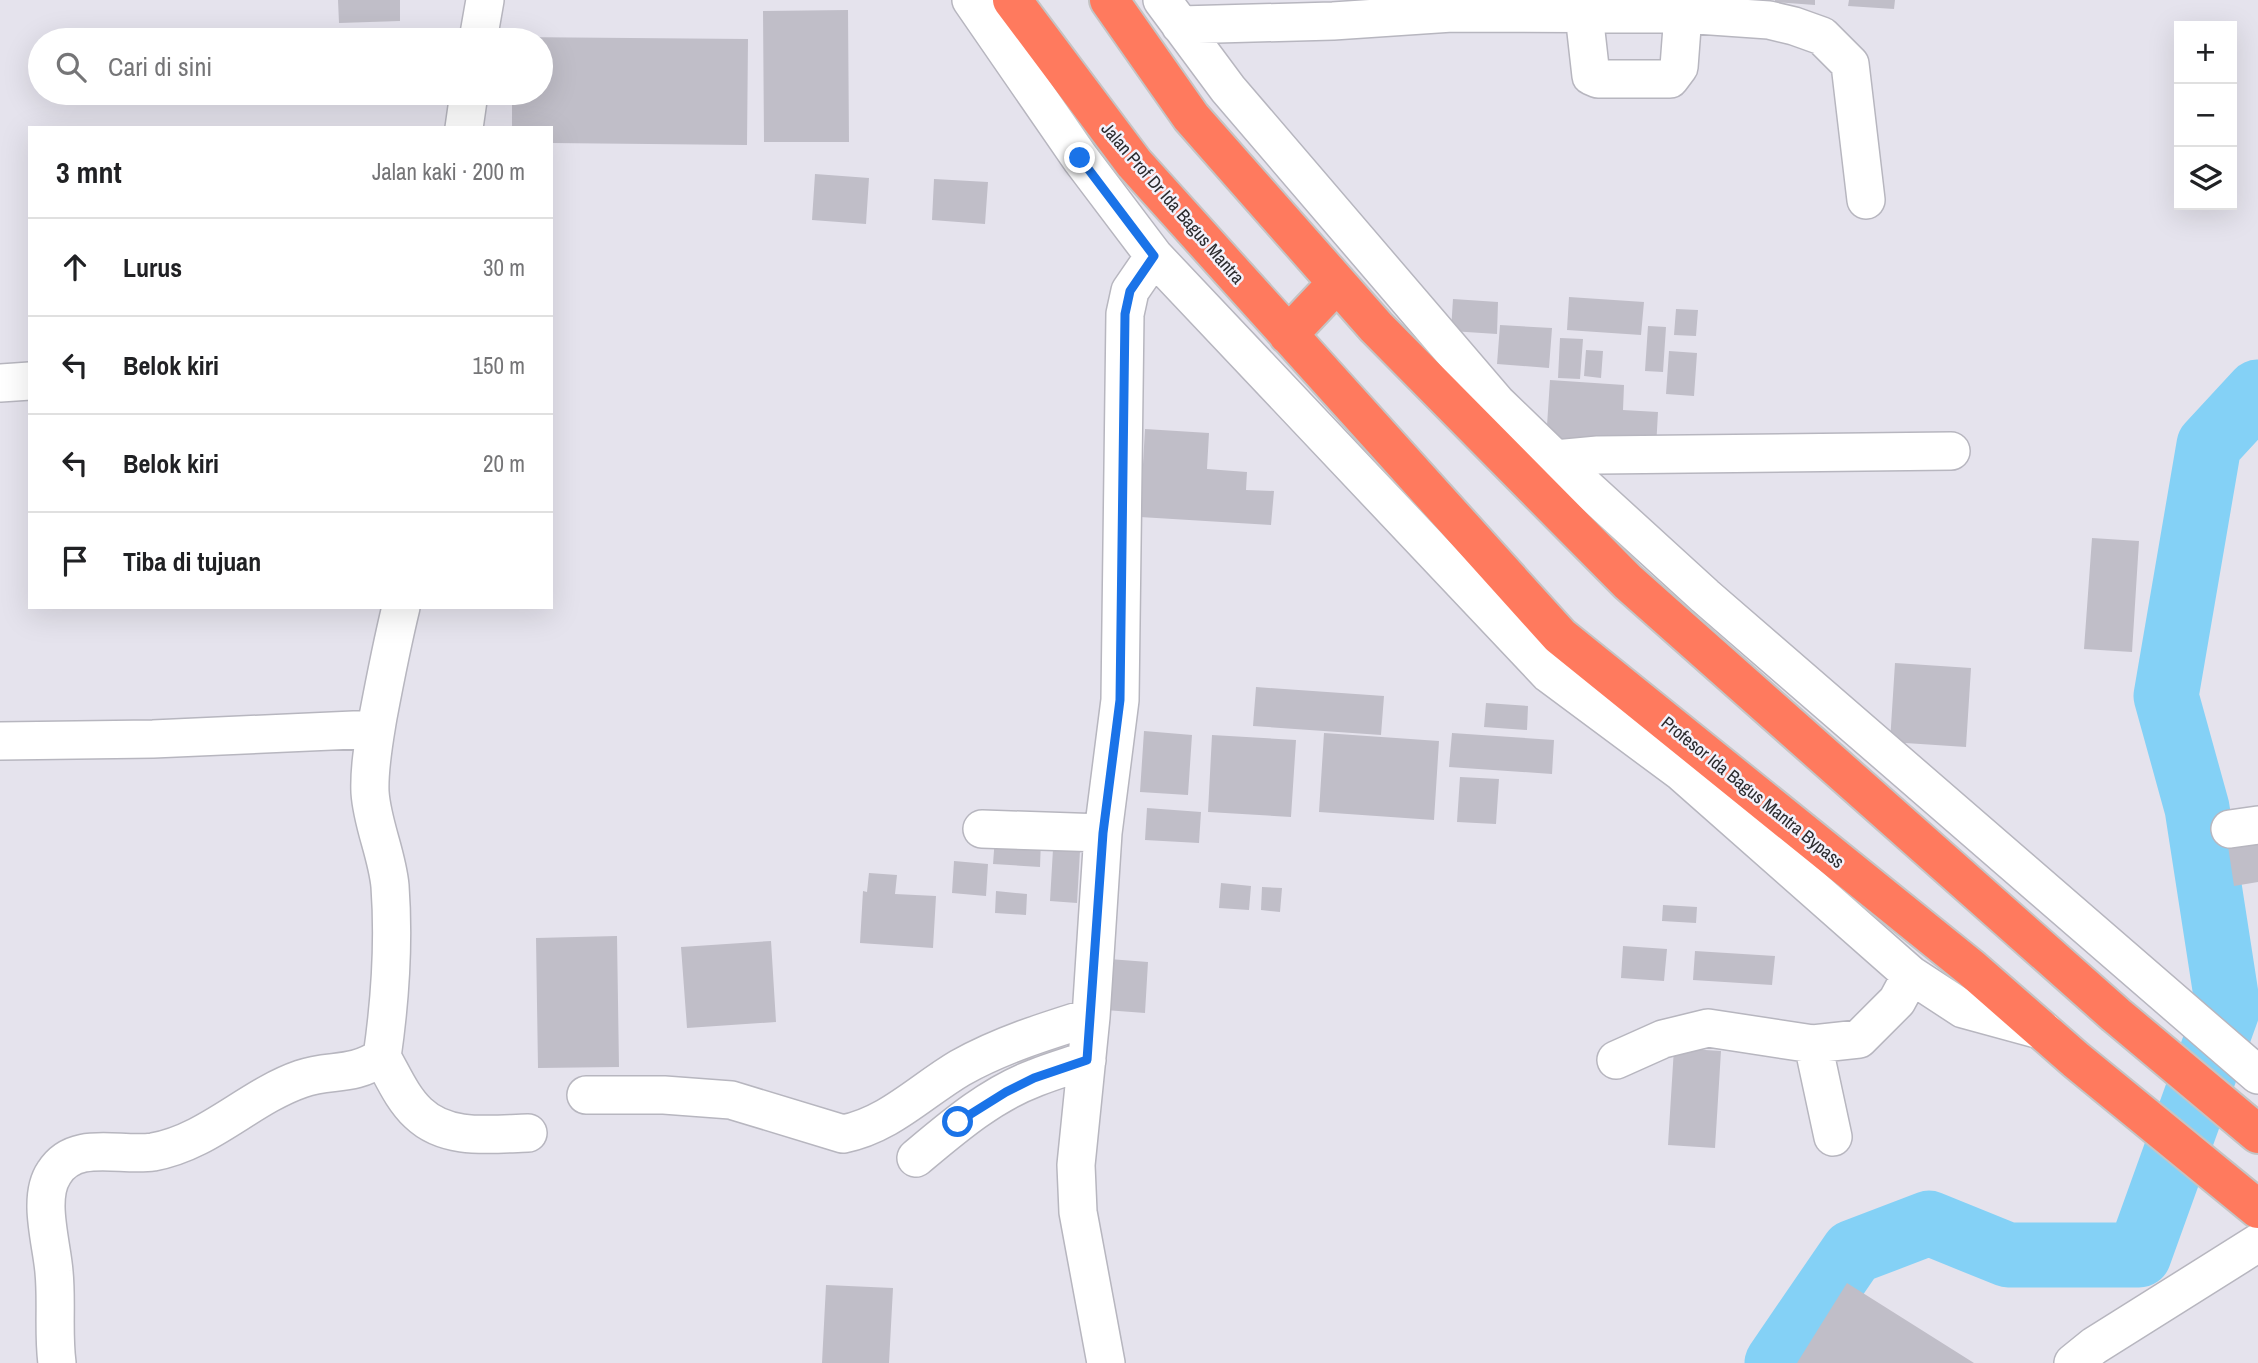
<!DOCTYPE html>
<html lang="id">
<meta charset="utf-8">
<style>
body{margin:0;font-family:"Archivo Narrow",sans-serif;background:#f2f2f2;color:#202124}
.controls{position:absolute;right:21px;top:21px;display:grid;overflow:hidden;border-radius:0px;box-shadow:0 7px 28px #0002}
.controls button{width:63px;height:63px;display:grid;place-items:center;padding:0;border:0;border-bottom:2px solid #e0e0e0;background:#fff;color:#202124;font:35px sans-serif}
.stop{position:absolute;width:21px;height:21px;margin:-16px;border:5px solid #1a73e8;border-radius:50%;background:#fff}
.stop.end{background:#1a73e8;border-color:#fff;box-shadow:0 2px 7px #0008}
.list{margin:0;padding:0;list-style:none}
h2{display:flex;justify-content:space-between;align-items:center;height:91px;margin:0;padding:0 28px;font-size:30px}
h2 small{font-size:23px;font-weight:400;color:#757577}
.list li{display:grid;grid-template-columns:46px 1fr auto;gap:21px;align-items:center;box-sizing:border-box;height:98px;padding:0 28px;border-top:2px solid #e0e0e0}
.list b{display:block;font-size:26px;white-space:nowrap}
.list em{font-size:23px;font-style:normal;color:#757577}
.icon{flex:none;width:38px;height:38px;fill:none;stroke:currentColor;stroke-width:2;stroke-linecap:round;stroke-linejoin:round}
.map{position:relative;flex:none;width:2258px;height:1363px;overflow:hidden}
.search{position:absolute;background:#fff;box-shadow:0 7px 28px #0002;left:28px;top:28px;width:525px;height:77px;display:flex;align-items:center;gap:18px;box-sizing:border-box;padding:0 24px;border-radius:38px;color:#757577;font-size:26px}
.panel{position:absolute;background:#fff;box-shadow:0 7px 28px #0002;left:28px;top:126px;width:525px;height:483px;border-radius:0px}
.map>svg:first-child{display:block}
.lines{fill:none;stroke-linecap:round;stroke-linejoin:round}
.river{stroke:#84d1f6;stroke-width:65}
.building{fill:#c0bec8}
.minor-casing{stroke:#b7b6bf;stroke-width:40}
.highway-casing{stroke:#c4c4c4;stroke-width:42}
.minor{stroke:#fff;stroke-width:37}
.highway{stroke:#ff7a5e;stroke-width:38}
.route{stroke:#1a73e8;stroke-width:9}
.labels{text-anchor:middle;dominant-baseline:central;stroke-width:5;stroke-linejoin:round;paint-order:stroke}
.street-label{font-size:18px;fill:#2b2b2e;stroke:#f2f1fb}
</style>
<div class="map">
<svg width="2258" height="1363" viewBox="0 0 2258 1363">
<rect width="100%" height="100%" fill="#e5e3ed"/>
<g class="lines">
<!-- river -->
<path class="river" d="M1777 1363 1853 1252 1929 1223 2008 1255H2139L2228 1008 2197 808 2166 696 2209 445 2258 392"/>
</g>
<!-- building -->
<path class="building" d="M338 0H400V21L339 23Z
M1775 0H1815V5L1775 2Z
M1849 0H1895L1894 9 1848 6Z
M848 10 849 142H764L763 11Z
M513 37 748 39 747 145 551 143V128H512V93H541V40H513Z
M815 174 869 178 866 224 812 220Z
M934 179 988 182 985 224 932 220Z
M1569 297 1644 302 1641 335 1567 330Z
M1453 299 1498 302 1497 334 1451 331Z
M1676 309 1698 310 1696 336 1674 335Z
M1500 325 1552 328 1549 368 1497 364Z
M1648 326 1666 327 1663 372 1645 371Z
M1560 338 1583 339 1580 379 1558 378Z
M1586 350 1603 351 1601 378 1584 376Z
M1669 351 1697 353 1694 396 1666 394Z
M1550 380 1624 385 1623 410 1658 412 1656 448 1546 441Z
M1145 429 1209 433 1207 469 1247 472 1246 490 1274 491 1271 525 1140 517Z
M2092 538 2139 541 2132 652 2084 649Z
M1895 663 1971 668 1966 747 1890 742Z
M1256 687 1384 696 1381 735 1253 726Z
M1486 703 1528 706 1527 730 1484 727Z
M1144 731 1192 735 1188 795 1140 792Z
M1324 733 1439 741 1434 820 1319 812Z
M1452 733 1554 740 1552 774 1449 767Z
M1212 735 1296 740 1291 817 1208 812Z
M1460 777 1499 779 1496 824 1457 822Z
M1147 808 1201 812 1199 843 1145 840Z
M995 837 1041 840 1040 867 993 864Z
M2258 841V882L2234 886 2228 846Z
M1053 849 1080 851 1077 903 1050 901Z
M954 861 988 864 986 896 952 893Z
M869 873 897 875 895 894 936 896 933 948 860 943 863 891 867 892Z
M1221 883 1251 886 1249 910 1219 908Z
M1262 887 1282 888 1280 912 1261 910Z
M996 891 1027 894 1026 915 995 913Z
M1663 905 1697 907 1696 923 1662 921Z
M617 936 619 1067 538 1068 536 938Z
M771 941 776 1022 687 1028 681 947Z
M1623 946 1667 949 1664 981 1621 978Z
M1695 951 1775 956 1772 985 1693 980Z
M1109 959 1148 962 1145 1013 1105 1010Z
M1674 1048 1721 1051 1715 1148 1668 1145Z
M1847 1283 1974 1363H1797Z
M826 1285 893 1288 889 1363H822Z"/>
<g class="lines">
<defs>
<path id="minor" d="M971 0 1080 158 1154 256 1549 674 1681 772 1911 975 1963 1009 2044 1031
M1162 0 1228 89 1497 403 1555 459 1705 596 2258 1075
M1584 14 1591 76 1598 79H1670L1679 67 1683 14
M1180 25 1333 21 1452 13 1683 14 1769 20 1794 26 1822 36 1850 64 1866 200
M478 40 485 0
M464 128 469 93
M0 383 30 381
M1555 459 1598 455 1951 451
M0 741 153 739 376 729
M982 829 1103 833
M2230 829 2258 825
M1813 1044 1833 1137
M382 1057C390 1002 394 942 390 886 387 854 372 824 370 792 369 767 374 741 378 717 385 680 392 644 401 607
M382 1057C393 1076 402 1098 418 1113 447 1141 491 1134 528 1133
M1616 1060 1663 1039 1708 1028 1813 1044 1859 1039 1897 1001 1911 975
M586 1095H664L731 1100 843 1134C889 1125 921 1091 960 1068 1001 1045 1046 1031 1091 1017
M916 1158C953 1127 990 1095 1035 1078 1052 1071 1070 1066 1087 1060
M57 1363C53 1333 57 1302 54 1272 52 1244 37 1198 54 1173 75 1139 120 1157 153 1152 209 1142 249 1097 301 1079 331 1068 350 1078 382 1057
M1106 1363 1078 1212 1076 1165 1091 1017 1103 833 1120 700 1125 314 1130 291 1154 256
M2073 1363 2094 1346 2258 1243"/>
<path id="highway" d="M1012 0 1134 163 1560 636 1971 968 2076 1060 2258 1209
M1109 0 1191 117 1376 327 1628 582 2116 1015 2258 1134
M1288 335 1337 283"/>
</defs>
<!-- minor casing -->
<use href="#minor" class="minor-casing"/>
<!-- highway casing -->
<use href="#highway" class="highway-casing"/>
<!-- minor -->
<use href="#minor" class="minor"/>
<!-- highway -->
<use href="#highway" class="highway"/>
</g>
<g class="lines">
<!-- route -->
<path class="route" d="M958 1122 1006 1092 1034 1078 1087 1060 1103 833 1120 700 1125 314 1130 291 1154 256 1080 158"/>
</g>
<g class="labels">
<!-- street labels -->
<g class="street-label">
<text transform="translate(1173 203) rotate(49)">Jalan Prof Dr Ida Bagus Mantra</text>
<text transform="translate(1753 792) rotate(39)">Profesor Ida Bagus Mantra Bypass</text>
</g>
</g>
</svg>
<div class="controls">
<button>+</button>
<button>−</button>
<button><svg class="icon" aria-label="layers" viewBox="0 0 24 24"><path d="M12 4l9 5-9 5-9-5zM3 14l9 5 9-5"/></svg></button>
</div>
<div class="stop" style="left:958px;top:1122px"></div>
<div class="stop end" style="left:1080px;top:158px"></div>
<div class="search"><svg class="icon" aria-label="search" viewBox="0 0 24 24"><circle cx="10" cy="10" r="6"/><path d="M15 15l6 6"/></svg>Cari di sini</div>
<section class="panel">
<h2>3 mnt<small>Jalan kaki · 200 m</small></h2>
<ul class="list">
<li><svg class="icon" aria-label="ahead" viewBox="0 0 24 24"><path d="M12 20V5M6 11l6-6 6 6"/></svg><div><b>Lurus</b></div><em>30 m</em></li>
<li><svg class="icon" aria-label="left" viewBox="0 0 24 24"><path d="M17 20v-9H6M10 6l-5 5 5 5"/></svg><div><b>Belok kiri</b></div><em>150 m</em></li>
<li><svg class="icon" aria-label="left" viewBox="0 0 24 24"><path d="M17 20v-9H6M10 6l-5 5 5 5"/></svg><div><b>Belok kiri</b></div><em>20 m</em></li>
<li><svg class="icon" aria-label="arrive" viewBox="0 0 24 24"><path d="M6 21V4h12l-3 4 3 4H6"/></svg><div><b>Tiba di tujuan</b></div></li>
</ul>
</section>
</div>
